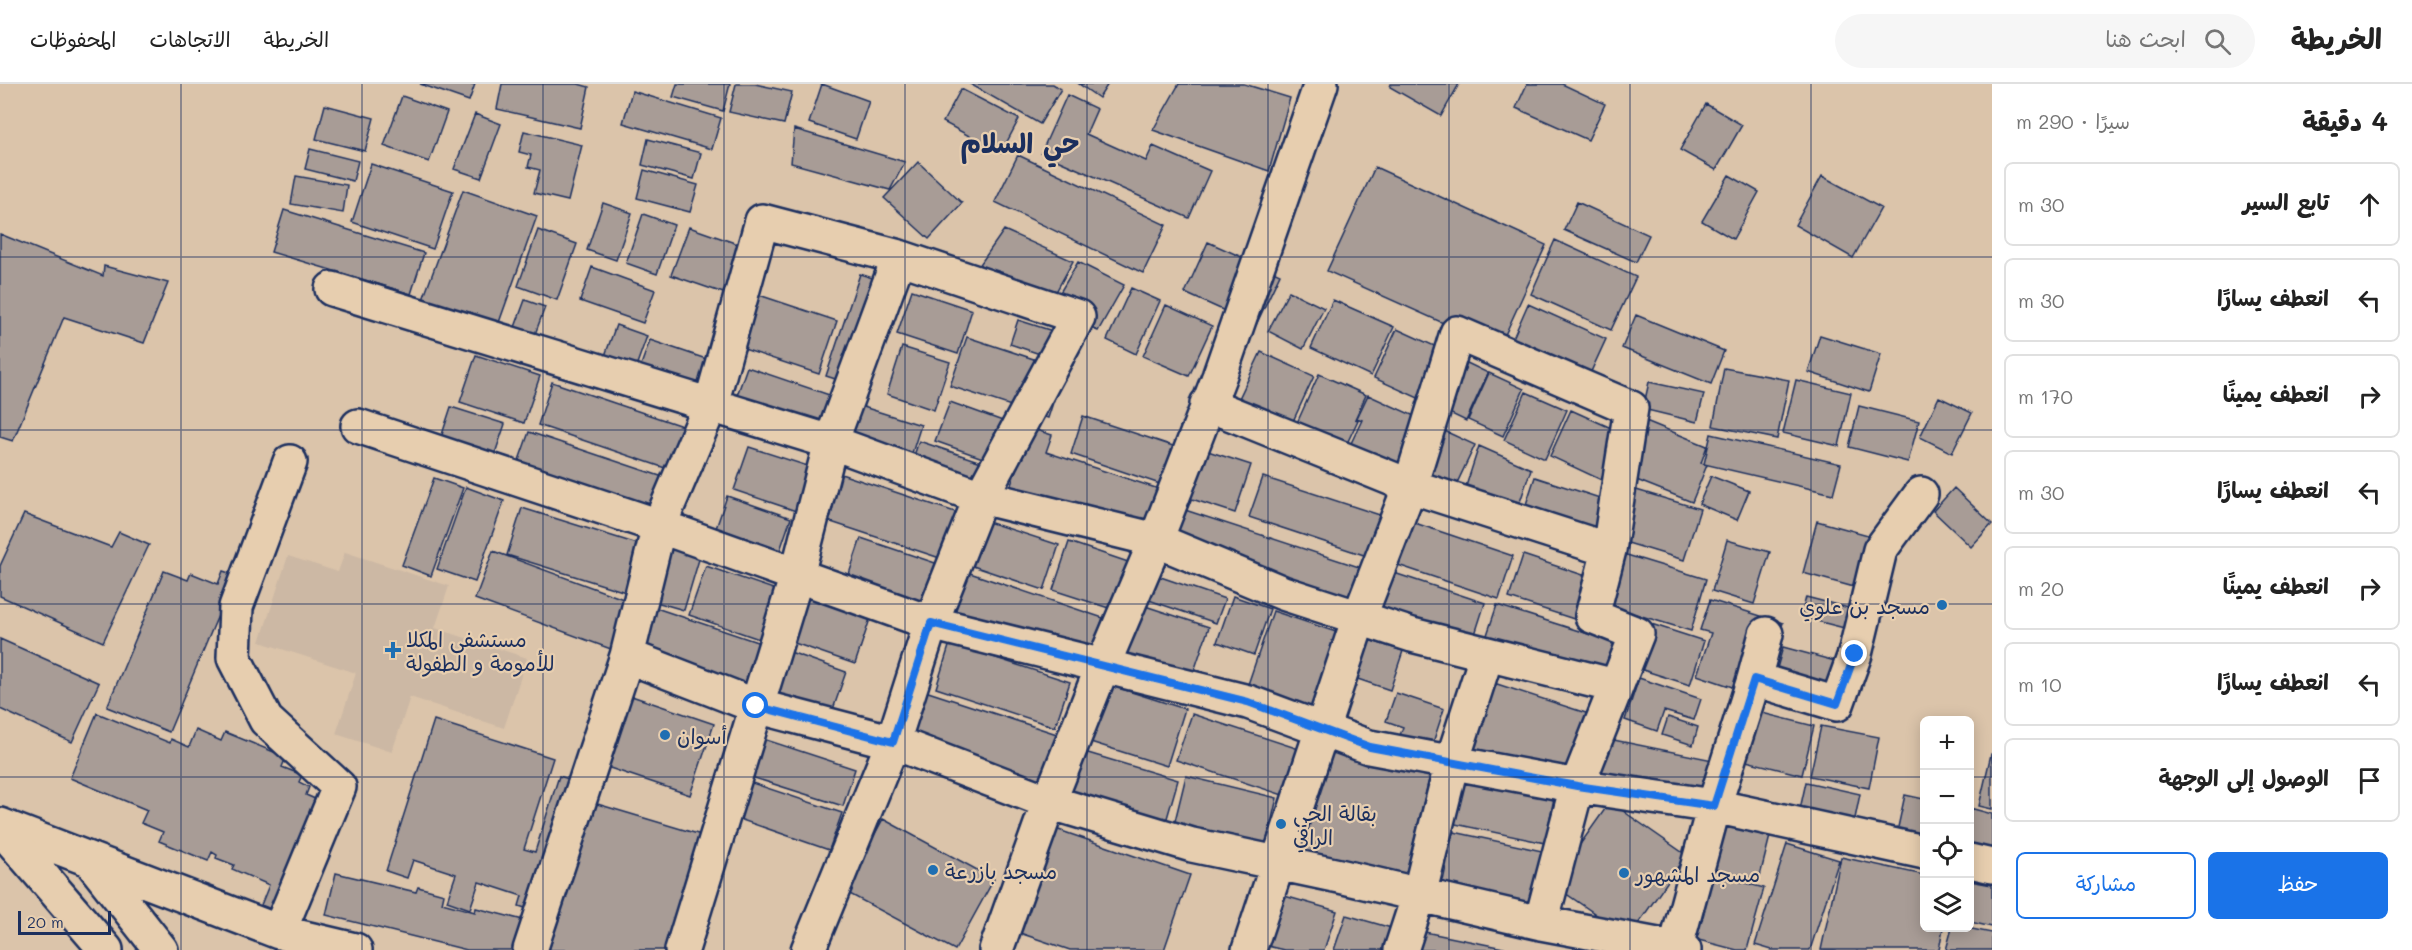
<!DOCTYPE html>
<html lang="ar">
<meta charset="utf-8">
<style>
body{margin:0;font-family:Mali,"Playpen Sans Arabic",sans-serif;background:#f6f6f6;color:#222;direction:rtl}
.controls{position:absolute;right:18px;bottom:18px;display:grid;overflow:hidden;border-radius:9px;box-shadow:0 3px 15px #0003}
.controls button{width:54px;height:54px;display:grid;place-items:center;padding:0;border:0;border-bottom:2px solid #e0e0e0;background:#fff;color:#222;font:30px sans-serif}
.scale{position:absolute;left:18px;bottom:15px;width:93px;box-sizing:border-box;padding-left:6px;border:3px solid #1b2f5e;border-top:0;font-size:16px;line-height:21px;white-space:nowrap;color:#1b2f5e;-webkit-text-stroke:4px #e7ceaf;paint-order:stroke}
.stop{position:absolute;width:18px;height:18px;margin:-14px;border:4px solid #1a73e8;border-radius:50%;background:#fff}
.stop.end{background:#1a73e8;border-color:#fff;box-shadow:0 2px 6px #0008}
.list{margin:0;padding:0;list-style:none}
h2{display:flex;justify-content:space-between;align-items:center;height:78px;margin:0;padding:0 24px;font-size:26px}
h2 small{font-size:20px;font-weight:400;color:#767676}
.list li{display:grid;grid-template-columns:39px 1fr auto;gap:18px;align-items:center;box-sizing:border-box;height:84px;margin:0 12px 12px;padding:0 12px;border:2px solid #e0e0e0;border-radius:9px}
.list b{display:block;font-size:22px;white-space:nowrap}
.list em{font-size:20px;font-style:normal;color:#767676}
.actions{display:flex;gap:12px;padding:18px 24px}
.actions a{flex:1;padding:14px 0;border:2px solid #1a73e8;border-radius:9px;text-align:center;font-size:21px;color:#1a73e8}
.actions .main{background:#1a73e8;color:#fff}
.icon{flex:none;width:33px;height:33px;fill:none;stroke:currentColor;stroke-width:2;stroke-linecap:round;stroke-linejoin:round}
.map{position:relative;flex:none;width:1992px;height:866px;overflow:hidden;direction:ltr}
header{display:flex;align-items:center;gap:36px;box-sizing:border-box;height:84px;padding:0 30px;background:#fff;border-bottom:2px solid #e0e0e0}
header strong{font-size:28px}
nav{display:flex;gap:33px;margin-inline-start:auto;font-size:21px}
.search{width:420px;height:54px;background:#f6f6f6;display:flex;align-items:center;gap:15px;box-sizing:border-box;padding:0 21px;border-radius:33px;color:#767676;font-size:22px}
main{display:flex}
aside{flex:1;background:#fff}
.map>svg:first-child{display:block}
.built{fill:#ccb8a4}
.building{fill:#a89c96;stroke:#1b2f5e;stroke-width:1.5}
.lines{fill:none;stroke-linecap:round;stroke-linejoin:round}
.minor-casing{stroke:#1b2f5e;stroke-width:38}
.highway-casing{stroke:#1b2f5e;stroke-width:38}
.minor{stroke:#e7ceaf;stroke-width:33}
.highway{stroke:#e7ceaf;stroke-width:33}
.route{stroke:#1a73e8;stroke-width:8}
.grid{fill:none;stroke:#1b2f5e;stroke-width:1.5;stroke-opacity:0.55}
.poi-dot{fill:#1f6fb2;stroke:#e7ceaf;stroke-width:2}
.labels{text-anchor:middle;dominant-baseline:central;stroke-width:4.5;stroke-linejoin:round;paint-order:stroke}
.poi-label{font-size:21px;fill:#1b2f5e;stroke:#e7ceaf;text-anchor:start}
.district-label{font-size:27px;font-weight:bold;fill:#1b2f5e;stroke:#e7ceaf}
</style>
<header>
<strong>الخريطة</strong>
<div class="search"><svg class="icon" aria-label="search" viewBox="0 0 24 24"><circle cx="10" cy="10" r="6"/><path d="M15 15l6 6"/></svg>ابحث هنا</div>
<nav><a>الخريطة</a><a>الاتجاهات</a><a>المحفوظات</a></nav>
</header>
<main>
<aside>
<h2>4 دقيقة<small>سيرًا · 290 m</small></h2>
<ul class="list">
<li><svg class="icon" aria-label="ahead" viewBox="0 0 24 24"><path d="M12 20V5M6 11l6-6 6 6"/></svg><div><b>تابع السير</b></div><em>30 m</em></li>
<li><svg class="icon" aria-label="left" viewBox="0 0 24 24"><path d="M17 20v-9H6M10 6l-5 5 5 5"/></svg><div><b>انعطف يسارًا</b></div><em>30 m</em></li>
<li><svg class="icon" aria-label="right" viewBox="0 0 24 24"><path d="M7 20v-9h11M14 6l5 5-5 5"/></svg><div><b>انعطف يمينًا</b></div><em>170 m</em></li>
<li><svg class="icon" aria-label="left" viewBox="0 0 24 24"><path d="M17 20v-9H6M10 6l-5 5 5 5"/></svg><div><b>انعطف يسارًا</b></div><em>30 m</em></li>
<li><svg class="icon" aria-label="right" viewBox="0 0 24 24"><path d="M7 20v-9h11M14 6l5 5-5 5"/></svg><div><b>انعطف يمينًا</b></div><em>20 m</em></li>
<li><svg class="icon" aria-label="left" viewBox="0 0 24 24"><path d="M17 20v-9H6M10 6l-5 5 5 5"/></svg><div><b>انعطف يسارًا</b></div><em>10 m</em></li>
<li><svg class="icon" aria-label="arrive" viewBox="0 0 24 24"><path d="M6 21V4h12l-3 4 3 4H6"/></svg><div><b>الوصول إلى الوجهة</b></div></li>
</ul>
<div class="actions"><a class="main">حفظ</a><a>مشاركة</a></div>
</aside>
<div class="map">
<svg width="1992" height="866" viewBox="0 0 1992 866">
<rect width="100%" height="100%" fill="#dbc4aa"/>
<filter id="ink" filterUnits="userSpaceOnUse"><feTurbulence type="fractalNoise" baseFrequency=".0167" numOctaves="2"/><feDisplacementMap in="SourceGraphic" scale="12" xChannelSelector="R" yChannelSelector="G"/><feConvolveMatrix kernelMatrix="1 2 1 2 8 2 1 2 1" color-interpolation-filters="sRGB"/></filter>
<g filter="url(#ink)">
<!-- built -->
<path class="built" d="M345 468 449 502 435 544 527 574 504 644 410 613 392 668 336 650 356 589 260 558 288 472 338 488Z"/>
<!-- building -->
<path class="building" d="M420 0H475L469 17Z
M502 0H578L589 3 580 44 497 25Z
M677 0H730L723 27 673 13Z
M736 0H755L792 8 784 40 729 28Z
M822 0 869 17 856 55 809 39Z
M970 0H1053L1061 5 1040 40Z
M1079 0H1108L1099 14Z
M1179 0H1244L1290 14 1269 87 1153 46Z
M1391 0H1459L1441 32 1390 3Z
M1527 0H1562L1605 20 1588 56 1516 24Z
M961 5 1019 35 1001 69 943 38Z
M632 7 721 34 712 65 623 39Z
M1067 11 1097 25 1086 50 1146 77 1153 62 1210 87 1189 134 1041 69Z
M402 12 447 28 429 78 384 62Z
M1706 20 1742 41 1716 86 1680 66Z
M325 21 374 34 365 67 316 55Z
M475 30 501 40 481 94 454 85Z
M794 45 905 78 890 106 791 79Z
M524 47 582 61 568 117 534 109 540 86 528 83 531 71 519 68Z
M648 55 701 69 694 95 642 81Z
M310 65 358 77 353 97 305 85Z
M1018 71 1166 141 1143 189 995 118Z
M918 78 962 119 929 155 884 114Z
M371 80 453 107 433 165 352 138Z
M1375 83 1546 161 1499 264 1327 187Z
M644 86 698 101 690 128 637 114Z
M1729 91 1759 108 1733 155 1702 137Z
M296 92 347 101 343 129 291 120Z
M1822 92 1881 124 1853 174 1795 141Z
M463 106 537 132 492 258 417 232Z
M1577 118 1649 151 1636 178 1564 146Z
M603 119 632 129 616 176 587 166Z
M284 126 424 169 411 210 271 168Z
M643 130 674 141 657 190 626 179Z
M689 143 752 165 735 213 671 191Z
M538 146 577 160 557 216 518 202Z
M1004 146 1073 177 1047 224 974 189Z
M0 150 103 192 104 182 168 199 144 259 64 233 13 357 0 353Z
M1555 156 1636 193 1611 246 1531 210Z
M1208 158 1280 190 1256 241 1185 209Z
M1078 178 1124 201 1098 247 1049 227Z
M592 183 655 206 643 239 580 217Z
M860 190 885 198 851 300 826 292Z
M1131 204 1160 217 1136 270 1107 256Z
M912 206 972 226 958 270 897 250Z
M1289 207 1324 224 1303 265 1268 247Z
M759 211 837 237 819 290 741 264Z
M525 216 545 223 527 272 507 265Z
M1333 216 1394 243 1371 292 1311 264Z
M1528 220 1606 255 1583 305 1506 270Z
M1166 221 1212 242 1189 292 1143 272Z
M1636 231 1724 267 1711 300 1622 264Z
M1018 236 1081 256 1073 281 1010 260Z
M616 241 647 252 628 305 597 294Z
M1397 245 1461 274 1438 323 1374 294Z
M1820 251 1881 270 1869 308 1808 288Z
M967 253 1064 285 1048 334 950 302Z
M650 256 721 280 704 331 632 306Z
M902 263 950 278 934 326 887 310Z
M1261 268 1314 292 1287 350 1234 325Z
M476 271 540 292 524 339 460 318Z
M1463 277 1488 289 1466 337 1441 325Z
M747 283 847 317 828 371 728 337Z
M1724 284 1789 296 1777 355 1713 342Z
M1489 289 1524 305 1503 352 1468 336Z
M1319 290 1366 311 1355 335 1358 336 1341 372 1292 350Z
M1796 296 1851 309 1839 362 1783 349Z
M552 298 682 342 668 385 538 341Z
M1649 298 1704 310 1697 338 1643 325Z
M1526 308 1567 326 1545 375 1504 356Z
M1368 311 1432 340 1404 399 1345 372 1362 336 1357 334Z
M1939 313 1972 329 1952 369 1920 353Z
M950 318 1022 344 1008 383 935 357Z
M857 321 921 341 905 391 841 371Z
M1859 322 1919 337 1908 378 1849 363Z
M451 323 505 340 488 390 435 372Z
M1571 326 1631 353 1610 400 1550 372Z
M1083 332 1173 362 1160 400 1071 370Z
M1641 335 1707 362 1701 379 1707 381 1692 418 1619 389Z
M1436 343 1475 361 1448 418 1410 400Z
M1030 344 1052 351 1046 368 1165 407 1144 467 1004 422Z
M529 348 675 397 658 445 512 396Z
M1711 350 1841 380 1833 410 1704 380Z
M919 357 1002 385 989 420 907 392Z
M1180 358 1251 381 1235 429 1164 406Z
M1479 362 1531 385 1511 445 1458 427Z
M749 363 820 386 805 430 734 406Z
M838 389 967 432 952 478 822 435Z
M1711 392 1749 407 1737 436 1699 420Z
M1263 393 1392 435 1379 476 1249 433Z
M1535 393 1609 417 1589 478 1515 454Z
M434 394 463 404 431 492 402 481Z
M466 403 504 417 475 498 437 485Z
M1954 404 1992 440 1971 463 1933 427Z
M1633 405 1700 425 1684 476 1618 456Z
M727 412 791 434 774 484 710 462Z
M522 424 644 462 629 509 507 471Z
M1182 425 1362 484 1347 529 1167 471Z
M24 430 111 463 119 448 149 461 103 558 0 512V482Z
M979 435 1059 461 1044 506 964 479Z
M1403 435 1513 472 1499 515 1389 478Z
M1817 437 1868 451 1854 503 1803 489Z
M861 454 950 484 931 541 842 511Z
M1727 456 1770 468 1754 520 1712 507Z
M651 458 700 472 684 526 635 512Z
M1069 458 1134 480 1118 527 1053 506Z
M493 467 637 520 619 568 475 515Z
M1617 468 1706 495 1691 547 1602 520Z
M1523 471 1589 493 1574 535 1509 514Z
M706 482 785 509 768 558 689 531Z
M1379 484 1485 519 1469 569 1362 534Z
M961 486 1103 534 1087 580 946 532Z
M164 487 188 496 191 489 218 500 223 487 235 491 169 648 107 623Z
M1146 488 1225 515 1216 539 1137 512Z
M795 509 870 535 855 580 780 554Z
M1233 512 1270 525 1254 571 1217 558Z
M1806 513 1869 529 1864 549 1801 533Z
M1127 516 1209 543 1186 611 1093 580Z
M1710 516 1783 539 1759 612 1697 591 1711 549 1700 546Z
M1497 521 1620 560 1602 612 1480 572Z
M653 523 766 561 750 606 637 568Z
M1273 527 1351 553 1320 647 1241 621Z
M1642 537 1704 557 1690 601 1627 581Z
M1359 553 1403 567 1390 606 1346 591Z
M0 555 99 599 72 658 0 625Z
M950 559 1070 598 1055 643 936 604Z
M1783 563 1861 584 1848 631 1770 609Z
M779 564 846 588 830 634 762 610Z
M1084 593 1185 625 1167 682 1065 650Z
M1639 594 1701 615 1694 636 1664 627 1657 647 1625 636Z
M1494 599 1589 630 1564 703 1470 671Z
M919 605 1066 653 1049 703 902 655Z
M614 606 714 640 690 711 589 677Z
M1396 609 1444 625 1429 671 1397 660 1403 643 1386 637Z
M1758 628 1814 642 1802 691 1746 677Z
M97 629 170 659 171 655 189 663 196 646 221 657 225 648 286 673 282 683 302 691 299 698 309 703 306 711 315 715 310 726 325 732 301 837 261 821 269 801 232 785 234 781 216 774 217 771 212 768 208 777 159 757 163 748 141 739 147 726 70 694Z
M1192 630 1314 670 1298 716 1176 676Z
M1668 633 1698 643 1693 661 1662 651Z
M434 636 553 674 524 765 535 768 559 692 579 698 537 828 519 822 522 812 479 798 470 825 447 817 456 790 413 776 407 794 386 787Z
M1821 642 1879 653 1869 704 1810 692Z
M1589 651 1713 676 1703 727 1578 702Z
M754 652 855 685 843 722 742 690Z
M1078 666 1178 696 1165 741 1064 711Z
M1323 666 1430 692 1404 798 1297 772Z
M1991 670H1992V725L1979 722Z
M1436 690 1556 704 1545 759 1427 734Z
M1186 692 1277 714 1265 764 1174 741Z
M734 693 842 729 829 766 722 729Z
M1806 698 1860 710 1850 759 1795 748Z
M1905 711 1924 715V778L1892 771Z
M1610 718 1686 771 1629 853 1552 800Z
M594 719 718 756 684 866H549Z
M1970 724 1992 730V791L1970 785Z
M1713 734 1771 748 1759 796 1701 782Z
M883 735 994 795 955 866 844 807Z
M1044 741 1190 791 1164 866H1070L1008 845Z
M1440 745 1542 767 1531 821 1442 802 1448 773 1434 771Z
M1787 760 1839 776 1810 866H1772L1755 861Z
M1841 773 1924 791V844H1943L1939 866H1821Z
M1705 788 1764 804 1747 866H1737L1687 853Z
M336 789 416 808 418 803 444 810 442 819 475 828 476 824 531 838 524 866H467L326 831Z
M1970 797 1992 801V843L1970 838Z
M1267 807 1337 827 1324 866H1284L1246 857Z
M1346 831 1402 847 1392 866H1334Z
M1952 844H1967L1992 849V866H1946Z
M1415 846 1513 866H1408Z"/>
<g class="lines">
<defs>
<path id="minor" d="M332 205 831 358 981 413 1156 456 1283 509 1412 551 1615 602
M1207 320 1410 402 1609 466
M358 342 659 442 931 539 1248 618 1369 663 1577 702 1714 722 1924 768
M627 572 756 622 893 658 1049 718 1192 761 1339 792 1541 839 1684 866
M1754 595 1837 620 1855 570 1880 466 1921 410
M0 741 279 848 355 866
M90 776 161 866
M1970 777 1992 782
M279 848 339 703 266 636 234 574 236 523 290 378
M530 866 627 572 659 442 711 320 762 137 899 173 1078 233 981 413 931 539 893 658 808 866
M682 866 797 491 831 358 899 173
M996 866 1049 718 1103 581 1156 456 1219 293 1321 0
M1249 866 1359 534 1410 402 1457 249 1631 324 1609 466 1592 532 1637 550 1577 702 1541 839
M1401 866 1419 811 1452 678 1487 570
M1675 866 1714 722 1754 595 1766 550"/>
<path id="highway" d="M0 743 106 866"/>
</defs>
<!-- minor casing -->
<use href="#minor" class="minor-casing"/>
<!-- highway casing -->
<use href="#highway" class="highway-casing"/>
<!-- minor -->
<use href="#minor" class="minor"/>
<!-- highway -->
<use href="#highway" class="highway"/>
</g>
</g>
<g class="lines" filter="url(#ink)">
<!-- route -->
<path class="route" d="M756 622 893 658 931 539 1248 618 1370 663 1577 702 1714 722 1754 595 1837 620 1855 570"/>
</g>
<!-- grid -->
<path class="grid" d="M181 0V866M362 0V866M543 0V866M724 0V866M905 0V866M1087 0V866M1268 0V866M1449 0V866M1630 0V866M1811 0V866M0 173H1992M0 346H1992M0 520H1992M0 693H1924M1970 693H1992"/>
<!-- markers -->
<g class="poi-dot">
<circle cx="1942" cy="521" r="6"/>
<path d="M390 557h6v6h6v6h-6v6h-6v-6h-6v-6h6z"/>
<circle cx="665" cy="651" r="6"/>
<circle cx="1281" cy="740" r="6"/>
<circle cx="933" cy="786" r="6"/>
<circle cx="1624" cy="789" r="6"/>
</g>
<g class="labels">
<!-- poi labels -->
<g class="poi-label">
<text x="1930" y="521" text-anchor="end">مسجد بن علوي</text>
<text x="406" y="554">مستشفى المكلا<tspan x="406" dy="24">للأمومة و الطفولة</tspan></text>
<text x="677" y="651">أسوان</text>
<text x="1293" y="728">بقالة الحي<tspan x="1293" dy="24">الراقي</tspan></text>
<text x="945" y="786">مسجد بازرعة</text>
<text x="1636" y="789">مسجد المشهور</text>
</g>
<!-- district labels -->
<g class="district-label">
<text x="1020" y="58">حي السلام</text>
</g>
</g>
</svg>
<div class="controls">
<button>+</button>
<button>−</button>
<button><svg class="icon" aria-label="locate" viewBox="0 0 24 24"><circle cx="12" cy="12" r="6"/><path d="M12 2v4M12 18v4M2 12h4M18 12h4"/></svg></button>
<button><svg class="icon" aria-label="layers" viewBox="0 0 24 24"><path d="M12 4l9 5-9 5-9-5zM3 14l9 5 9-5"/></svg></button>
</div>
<div class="scale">20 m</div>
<div class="stop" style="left:756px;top:622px"></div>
<div class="stop end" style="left:1855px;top:570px"></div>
</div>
</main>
